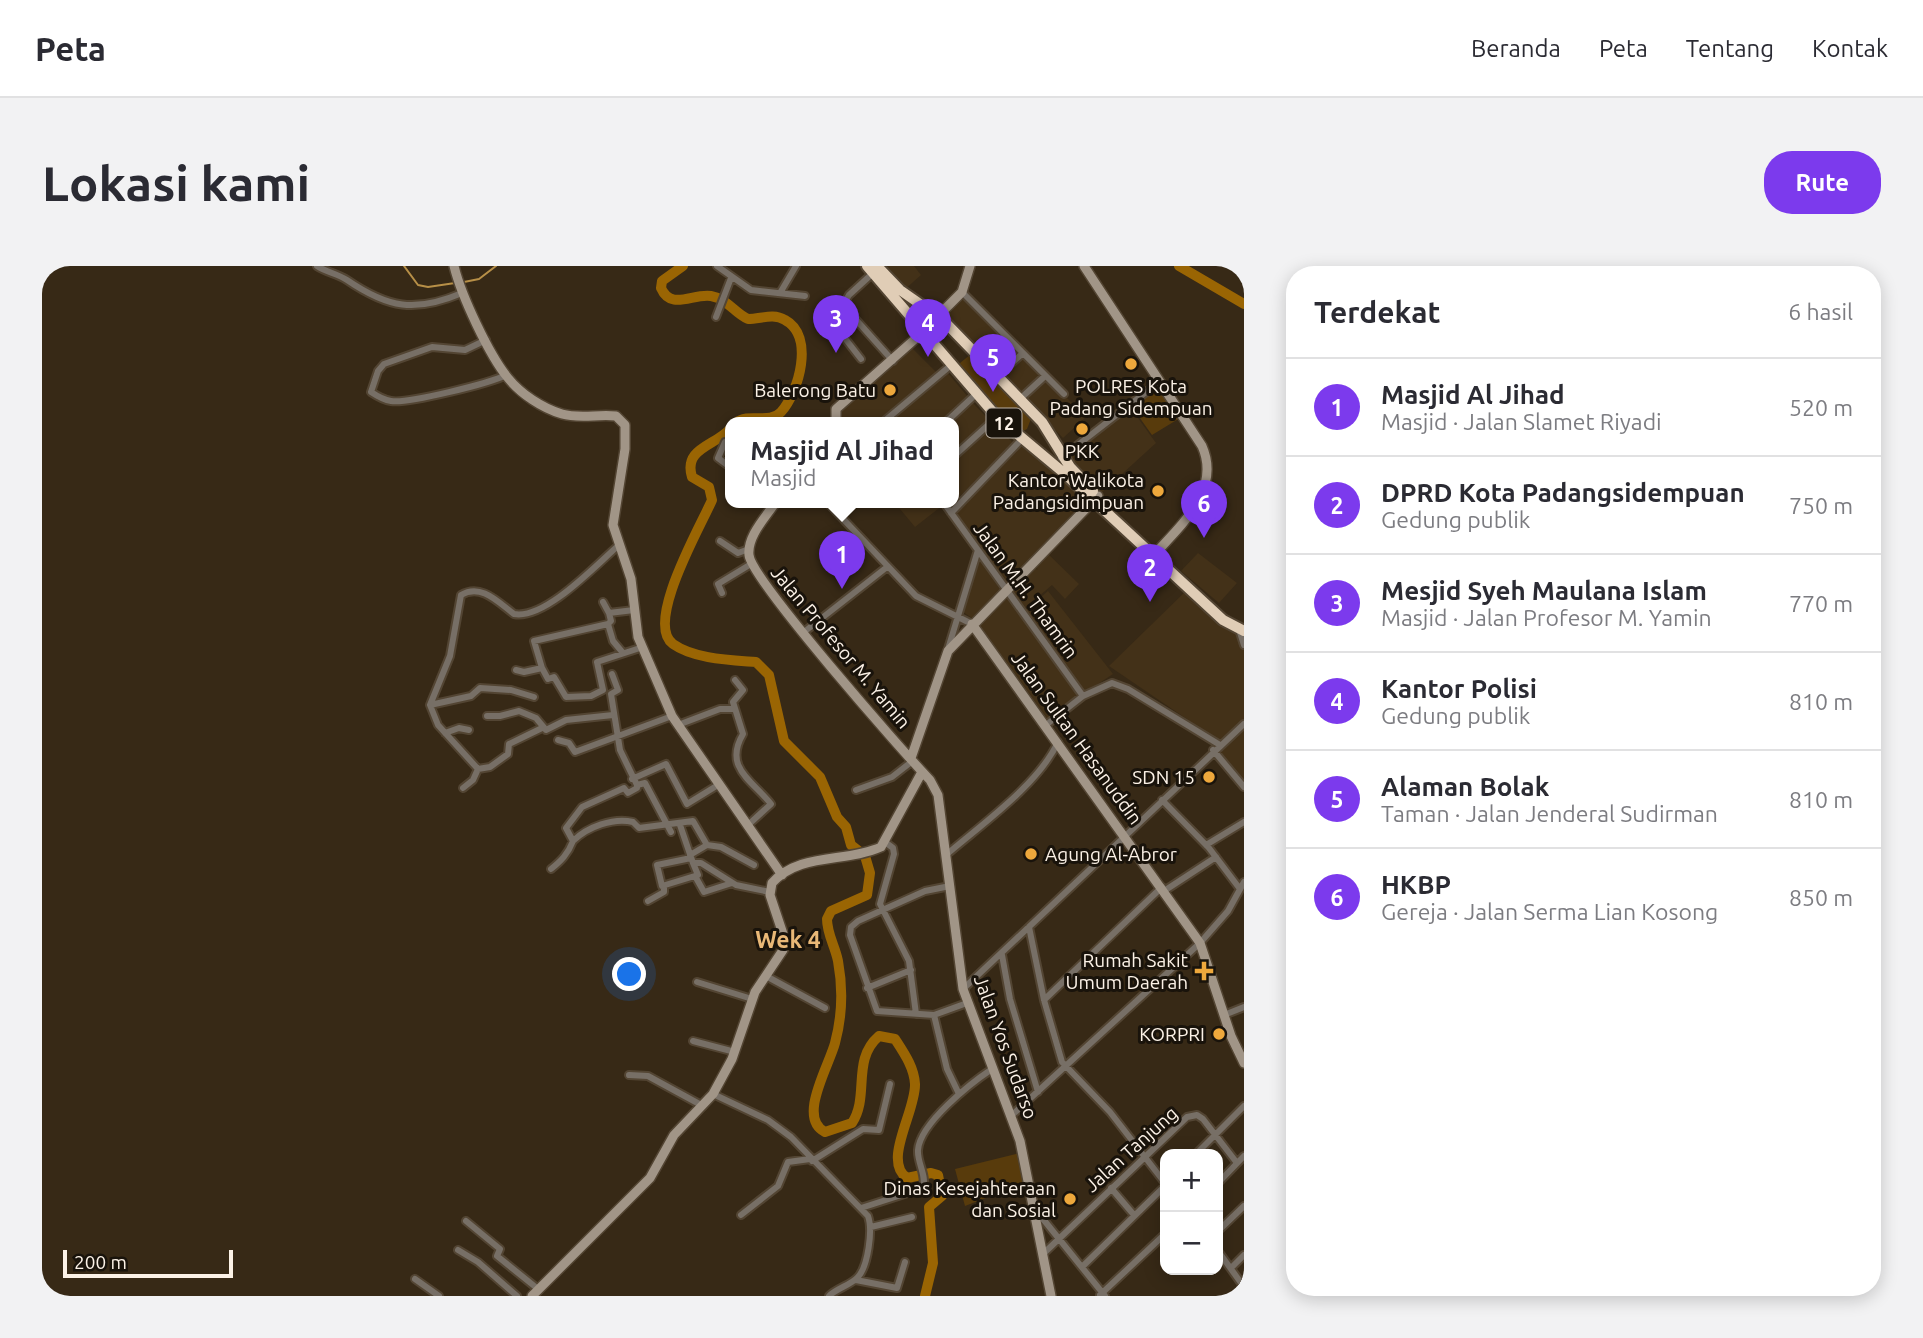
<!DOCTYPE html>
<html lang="id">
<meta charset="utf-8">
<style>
body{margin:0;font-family:Ubuntu,sans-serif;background:#f2f2f3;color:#2b2b33}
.controls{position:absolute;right:21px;bottom:21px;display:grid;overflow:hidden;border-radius:14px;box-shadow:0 4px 18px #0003}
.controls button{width:63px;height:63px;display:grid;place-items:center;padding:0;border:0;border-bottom:2px solid #e1e1e2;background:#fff;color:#2b2b33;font:35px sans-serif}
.scale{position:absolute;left:21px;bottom:18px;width:170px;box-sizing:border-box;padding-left:7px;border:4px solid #fcf2e7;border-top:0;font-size:19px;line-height:24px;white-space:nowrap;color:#fcf2e7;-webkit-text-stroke:5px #19130b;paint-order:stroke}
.you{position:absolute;left:588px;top:709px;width:24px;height:24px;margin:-18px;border:5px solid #fff;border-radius:50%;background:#1a73e8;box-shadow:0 0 0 10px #1a73e833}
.badge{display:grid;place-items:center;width:46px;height:46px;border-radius:50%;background:#7c3aed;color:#fff;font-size:23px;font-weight:700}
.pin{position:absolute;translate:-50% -58px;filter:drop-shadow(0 2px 4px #0008)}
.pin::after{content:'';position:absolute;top:37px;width:24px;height:21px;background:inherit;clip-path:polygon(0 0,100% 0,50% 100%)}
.popup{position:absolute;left:683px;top:151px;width:234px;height:91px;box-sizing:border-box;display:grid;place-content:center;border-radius:14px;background:#fff;filter:drop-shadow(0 2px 5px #0005);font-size:23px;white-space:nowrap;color:#7c7c81}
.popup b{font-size:26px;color:#2b2b33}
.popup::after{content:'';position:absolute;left:50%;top:100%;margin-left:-14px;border:14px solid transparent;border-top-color:#fff}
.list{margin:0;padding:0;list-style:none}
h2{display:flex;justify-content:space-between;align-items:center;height:91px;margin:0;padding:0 28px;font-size:30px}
h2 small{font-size:23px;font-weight:400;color:#7c7c81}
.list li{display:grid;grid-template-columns:46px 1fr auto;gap:21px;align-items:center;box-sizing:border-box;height:98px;padding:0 28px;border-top:2px solid #e1e1e2}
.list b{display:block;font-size:26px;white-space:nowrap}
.list p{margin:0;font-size:23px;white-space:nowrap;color:#7c7c81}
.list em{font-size:23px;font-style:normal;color:#7c7c81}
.map{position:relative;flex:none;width:1202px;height:1030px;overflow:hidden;border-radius:28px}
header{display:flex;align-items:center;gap:42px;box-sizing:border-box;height:98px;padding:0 35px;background:#fff;border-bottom:2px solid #e1e1e2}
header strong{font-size:33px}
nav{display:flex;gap:38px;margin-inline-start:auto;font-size:24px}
.intro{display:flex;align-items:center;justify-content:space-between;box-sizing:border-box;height:168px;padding:0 42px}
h1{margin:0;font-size:49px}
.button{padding:18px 32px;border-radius:28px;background:#7c3aed;color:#fff;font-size:24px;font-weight:700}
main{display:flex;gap:42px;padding:0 42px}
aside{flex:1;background:#fff;border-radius:28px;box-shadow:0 4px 18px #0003}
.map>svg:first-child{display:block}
.built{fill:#433118}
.green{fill:#583b0c}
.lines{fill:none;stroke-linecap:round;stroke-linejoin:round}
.stream{stroke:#b78f47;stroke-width:2}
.river{stroke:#9a6503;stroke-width:10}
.street-casing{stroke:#534533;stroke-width:10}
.secondary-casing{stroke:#534533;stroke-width:12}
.highway-casing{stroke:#534533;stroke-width:14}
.street{stroke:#776f66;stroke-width:6}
.secondary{stroke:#a19587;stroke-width:9}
.highway{stroke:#e0cdb6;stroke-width:10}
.poi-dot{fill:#eea83c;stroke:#19130b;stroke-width:2.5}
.labels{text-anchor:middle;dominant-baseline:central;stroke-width:6;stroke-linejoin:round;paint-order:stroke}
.shield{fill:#19130b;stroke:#b8afa5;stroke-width:2}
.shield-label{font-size:18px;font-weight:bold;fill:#fcf2e7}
.poi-label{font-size:19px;fill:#fcf2e7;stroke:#19130b;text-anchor:end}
.street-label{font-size:19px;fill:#fcf2e7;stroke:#19130b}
.quarter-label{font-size:23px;font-weight:bold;fill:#e9b877;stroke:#19130b}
</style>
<header>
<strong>Peta</strong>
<nav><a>Beranda</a><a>Peta</a><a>Tentang</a><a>Kontak</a></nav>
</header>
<div class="intro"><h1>Lokasi kami</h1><a class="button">Rute</a></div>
<main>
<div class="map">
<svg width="1202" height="1030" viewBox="0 0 1202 1030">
<rect width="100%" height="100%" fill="#372916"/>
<!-- built -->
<path class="built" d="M838 0H872L879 9 861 25Z
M924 26 979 85 957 105 901 48Z
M870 82 894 106 836 157H798V143Z
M981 88 1002 109 980 129 960 107Z
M904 105 926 131 900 157H852L849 153Z
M1004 111 1044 151 1021 172 982 132Z
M929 135 948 155 912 188V157H905Z
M1088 141 1114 177 1057 229 1023 190Z
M951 156 971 177 912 236V193Z
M979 177 1050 234 965 323 911 246Z
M853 237H900L901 239 873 261Z
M1005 287 1037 318 1023 333 1010 319 982 343 969 324 992 301 996 304 993 300Z
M1156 287 1195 317 1177 337 1139 305Z
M938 293 959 325 930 352 921 346Z
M1145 324 1198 371 1202 381V454L1177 475 1067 400Z
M1006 325 1071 408 1041 428 984 344Z
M965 327 1039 430 1004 456 934 360Z
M1202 464V518L1176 486Z"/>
<!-- green -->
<path class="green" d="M929 88 990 150 985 163 977 167 912 102Z
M1117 120 1138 152 1110 169 1090 141Z
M978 887 986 916 923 940 913 903Z"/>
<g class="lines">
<!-- stream -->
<path class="stream" d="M362 0 376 19 386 21 413 17
M422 16 437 13 454 0"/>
<!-- river -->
<path class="river" d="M641 0 620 15 619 22C629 45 651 27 669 30 686 33 692 47 706 53 719 53 731 47 743 54 773 70 757 126 739 146 727 159 707 146 694 157
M1137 0 1202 38
M688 163C673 180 641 182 650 211L667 221 670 234C660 258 602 357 631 378 652 393 688 394 714 396L727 409 742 475 778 511 795 551 804 561 809 579 823 590 828 607 825 629 789 645 785 653C785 668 793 680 796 695 801 722 800 751 793 777 787 800 755 852 783 866L810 857C828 830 809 794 837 770L853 773C862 787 872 801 873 818 874 845 840 895 865 912L889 907 896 909 900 930 887 941 891 997 883 1030"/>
<defs>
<path id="street" d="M275 0C284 6 296 8 305 14 346 42 373 47 420 27
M675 0 709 24 763 30
M920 26 1022 128
M738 27 754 0
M800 38 851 95
M674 51 689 12
M444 74 423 84 390 81 342 98 336 105 329 126C335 130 342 134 349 135 365 138 449 117 464 109
M819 93 798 66 794 51 807 29 831 7
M955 110 981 87
M978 133 1002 111
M840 157 908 100
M903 157 933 129
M683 176 676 192 688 201
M912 190 955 151
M1019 192 1117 116
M786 237 874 330 930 358
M902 237 1041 430
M909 247 979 174
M678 275 696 287 707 283
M680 327 676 318 709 298
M561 336 567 347
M566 358 571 375 581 387
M1197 363 1202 379
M762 366 845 301
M906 383 936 284
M500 402 492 375 566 358 569 355 567 347 592 344
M474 404 482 406 500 402 506 413 512 411 524 431 549 430 561 424 555 396 601 381
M570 408 576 424 569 428 578 484 595 519 603 517 629 566
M693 414 701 424 691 436 701 468C681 502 711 515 729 538L706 559
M388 439 429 430 438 422 469 424 492 431
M445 450H458L477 445 494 452 504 464 524 454 571 449
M636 459 678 443H693
M1004 459 1041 430 1070 417 1086 423 1178 479
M403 467 417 462 427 464
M516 474 527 477 533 486 630 450
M1171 484 1202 521
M436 503 448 501 466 488 467 478 500 462
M590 513 624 498 645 538 676 519
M421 522 431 514 436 503 396 459 388 439 408 390 419 329C439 317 456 336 472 348 503 354 554 299 577 279
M814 524 850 511 868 497 869 492
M1120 534 1167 582 1198 623
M638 559 651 597H659L694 619 728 626
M531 575C545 561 572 551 591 556L597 562 651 555 665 579 679 581 712 599
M843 576 851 582 852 588 838 638 867 695 874 748
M1164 579 1202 556
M648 589 665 579
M904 589C940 558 996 519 1016 476
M649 592 615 599 620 620 656 609 651 597
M509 603C519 595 526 588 531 575L524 562 540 541 582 522 586 527 595 522V519
M653 610 662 626 690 617
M908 620 883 625 816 655 809 661 808 669 835 745 892 749 925 737
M1122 625 1174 591
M606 635 622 626V622
M987 661 1002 734 1020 796 1068 846 1123 917
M960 689 968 733 996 826
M724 710 783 742
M655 716 710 733
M825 722 869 704
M921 723 1202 458
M1002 734 1120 621
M892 749 905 803 917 828
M1182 749 1202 741
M651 775 693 786
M587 809 606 810 661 840
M671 828 726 854 749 871 826 950C831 964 826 1000 816 1011 809 1019 795 1022 787 1030
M970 849 1158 677 1186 645 1202 616
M1154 888 1202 840
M770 895 821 863 837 864 848 818
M1176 917 1202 890
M1069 922 1092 949
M819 942 881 922C885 909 875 897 876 884 878 857 929 817 950 803
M993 943 1063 1030
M699 949 736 920 746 896 768 893
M424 955 458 983 455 990 496 1023
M829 961 870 951
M1176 965 1202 940
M416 984 436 996 475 1030
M1176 985 1202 1021
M1001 988 1145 851 1155 849 1161 853 1195 897
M1040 1001 1123 920
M1189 1002 1202 989
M373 1013 397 1030
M814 1014 855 1022 863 996
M1058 1029 1123 968"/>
<path id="secondary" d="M412 0C419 29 447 89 466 112 479 128 500 142 520 148 537 153 556 148 574 150L583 159V183L571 259 589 313 596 371 630 450 740 609
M1042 0 1160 180C1180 225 1137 261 1110 291
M896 50 920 26 928 0
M794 157V143L881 66
M733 237C724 251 705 270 707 289 709 313 861 486 888 514L896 529 921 723 978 875 1009 1030
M930 358 1158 677 1189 770 1202 797
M869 492 906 385 1056 230
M490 1030 608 912 632 869 671 828 690 793 713 726 741 684V668L728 629 730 617C758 586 803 597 839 581L880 506"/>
<path id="highway" d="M825 0 955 151 1022 207 1181 354 1202 365
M835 0 858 24 901 54 1000 156 1028 201 1051 225
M885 70 897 67 901 54"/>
</defs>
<!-- street casing -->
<use href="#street" class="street-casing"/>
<!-- secondary casing -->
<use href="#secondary" class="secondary-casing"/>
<!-- highway casing -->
<use href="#highway" class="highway-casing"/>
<!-- street -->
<use href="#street" class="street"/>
<!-- secondary -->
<use href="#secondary" class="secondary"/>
<!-- highway -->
<use href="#highway" class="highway"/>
</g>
<!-- markers -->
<g class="poi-dot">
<circle cx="1089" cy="98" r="7"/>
<circle cx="848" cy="124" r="7"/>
<circle cx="1040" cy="163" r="7"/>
<circle cx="1116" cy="225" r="7"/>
<circle cx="1167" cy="511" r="7"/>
<circle cx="989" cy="588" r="7"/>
<path d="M1158.5 694.5h7v7h7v7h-7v7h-7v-7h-7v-7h7z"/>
<circle cx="1177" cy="768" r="7"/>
<circle cx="1028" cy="933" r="7"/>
</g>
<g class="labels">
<!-- shield labels -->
<rect class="shield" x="944.5" y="142.5" width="35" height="29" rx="5"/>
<g class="shield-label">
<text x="962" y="157">12</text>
</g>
<!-- poi labels -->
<g class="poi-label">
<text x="1089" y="120" text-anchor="middle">POLRES Kota<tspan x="1089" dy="22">Padang Sidempuan</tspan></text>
<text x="834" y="124">Balerong Batu</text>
<text x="1040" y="185" text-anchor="middle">PKK</text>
<text x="1102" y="214">Kantor Walikota<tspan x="1102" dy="22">Padangsidimpuan</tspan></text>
<text x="1153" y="511">SDN 15</text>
<text x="1003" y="588" text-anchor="start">Agung Al-Abror</text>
<text x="1146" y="694">Rumah Sakit<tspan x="1146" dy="22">Umum Daerah</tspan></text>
<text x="1163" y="768">KORPRI</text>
<text x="1014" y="922">Dinas Kesejahteraan<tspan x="1014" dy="22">dan Sosial</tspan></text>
</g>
<!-- street labels -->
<g class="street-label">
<text transform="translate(984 324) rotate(54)">Jalan M.H. Thamrin</text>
<text transform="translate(799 381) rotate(50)">Jalan Profesor M. Yamin</text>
<text transform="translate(1035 472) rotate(54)">Jalan Sultan Hasanuddin</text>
<text transform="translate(964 781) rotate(70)">Jalan Yos Sudarso</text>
<text transform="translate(1089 883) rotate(-42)">Jalan Tanjung</text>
</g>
<!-- quarter labels -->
<g class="quarter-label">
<text x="746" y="673">Wek 4</text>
</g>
</g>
</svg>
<div class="controls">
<button>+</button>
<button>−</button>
</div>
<div class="scale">200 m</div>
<div class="you"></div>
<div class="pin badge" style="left:800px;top:323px">1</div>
<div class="popup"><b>Masjid Al Jihad</b>Masjid</div>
<div class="pin badge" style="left:1108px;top:336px">2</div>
<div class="pin badge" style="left:794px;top:87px">3</div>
<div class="pin badge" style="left:886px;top:91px">4</div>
<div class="pin badge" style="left:951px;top:126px">5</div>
<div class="pin badge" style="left:1162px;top:272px">6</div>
</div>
<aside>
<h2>Terdekat<small>6 hasil</small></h2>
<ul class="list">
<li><span class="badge">1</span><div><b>Masjid Al Jihad</b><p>Masjid · Jalan Slamet Riyadi</p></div><em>520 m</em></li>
<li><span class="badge">2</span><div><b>DPRD Kota Padangsidempuan</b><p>Gedung publik</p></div><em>750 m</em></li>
<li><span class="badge">3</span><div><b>Mesjid Syeh Maulana Islam</b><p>Masjid · Jalan Profesor M. Yamin</p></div><em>770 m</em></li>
<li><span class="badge">4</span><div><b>Kantor Polisi</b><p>Gedung publik</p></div><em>810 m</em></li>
<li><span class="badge">5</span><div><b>Alaman Bolak</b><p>Taman · Jalan Jenderal Sudirman</p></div><em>810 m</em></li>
<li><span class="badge">6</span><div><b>HKBP</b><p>Gereja · Jalan Serma Lian Kosong</p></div><em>850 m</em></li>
</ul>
</aside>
</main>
